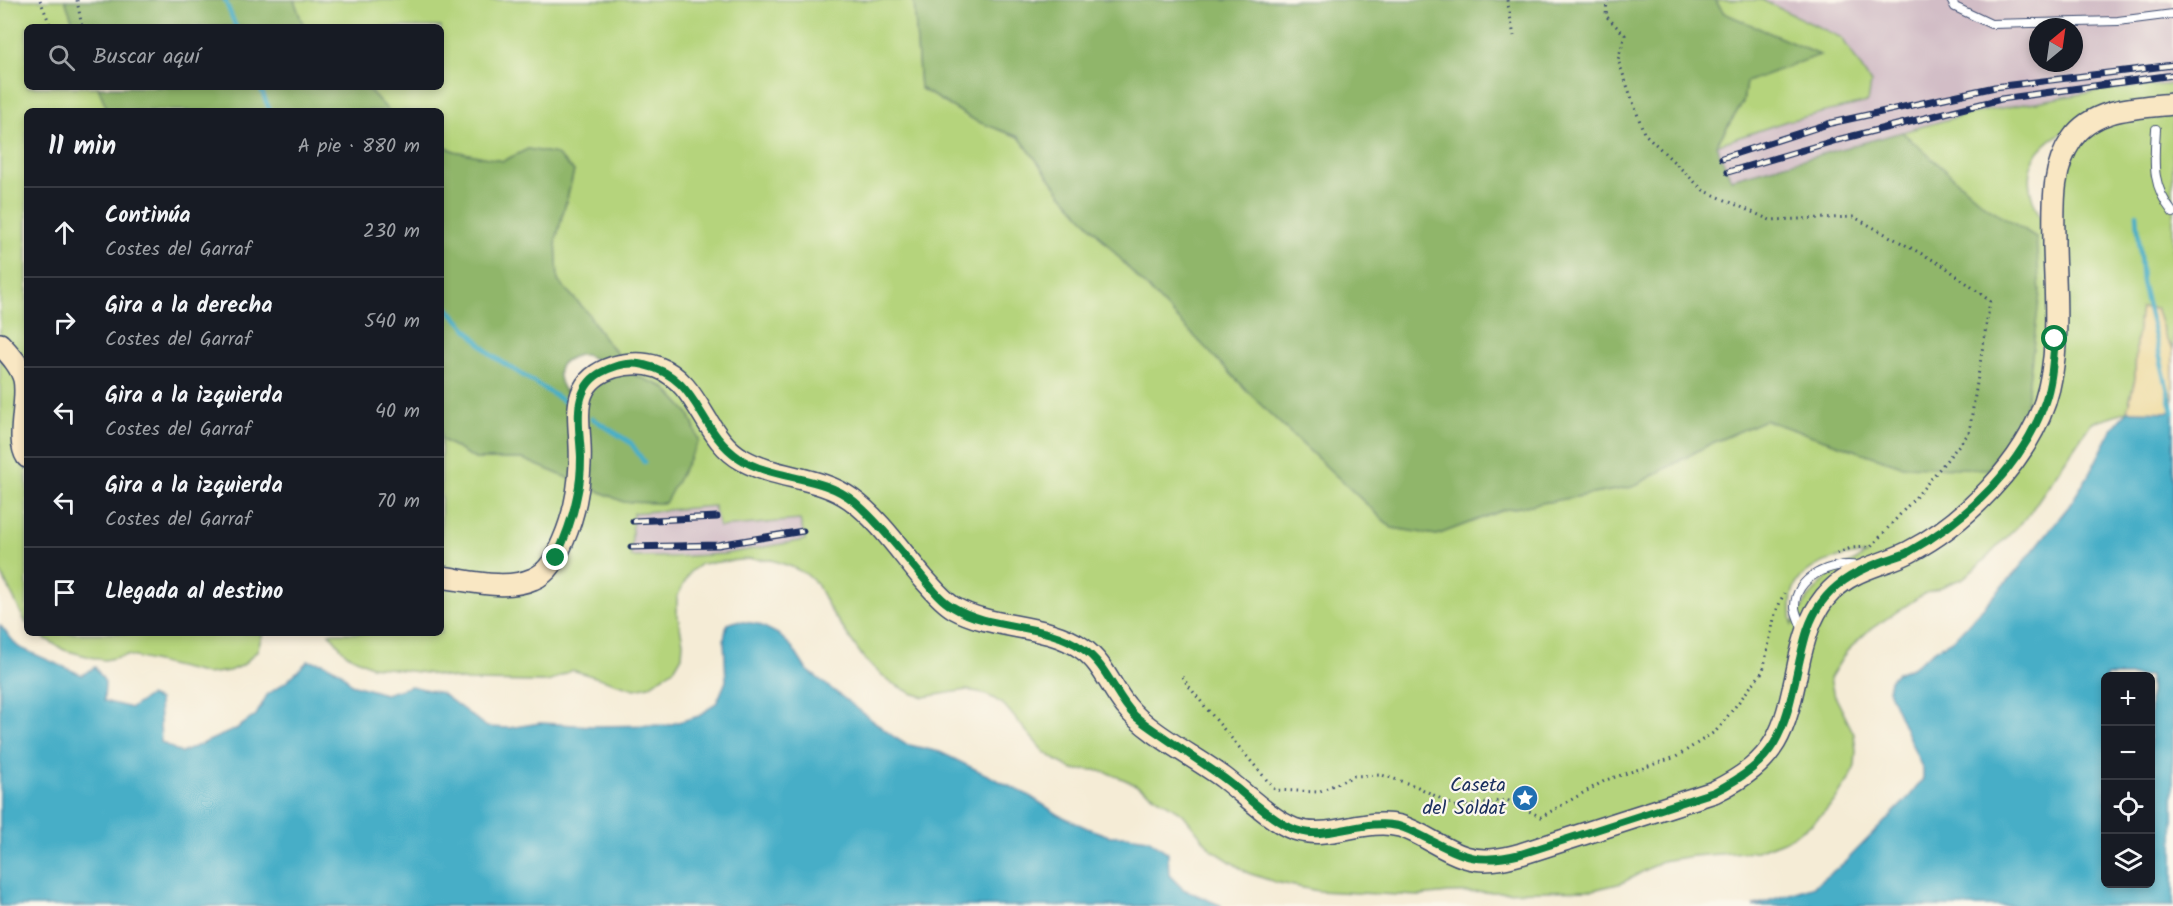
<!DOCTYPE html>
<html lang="es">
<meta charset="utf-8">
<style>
body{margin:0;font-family:Kalam,sans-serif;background:#20242c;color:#f1f3f6}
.controls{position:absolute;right:18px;bottom:18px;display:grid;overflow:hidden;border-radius:9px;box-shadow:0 3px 9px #0003}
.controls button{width:54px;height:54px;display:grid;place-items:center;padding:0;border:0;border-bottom:2px solid #363941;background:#171b24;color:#f1f3f6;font:30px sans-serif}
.compass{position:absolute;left:2029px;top:18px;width:54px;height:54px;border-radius:50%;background:#171b24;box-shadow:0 3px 9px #0003;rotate:29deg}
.stop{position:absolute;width:18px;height:18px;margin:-14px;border:4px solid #0b8043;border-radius:50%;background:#fff}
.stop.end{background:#0b8043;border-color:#fff;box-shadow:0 2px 6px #0008}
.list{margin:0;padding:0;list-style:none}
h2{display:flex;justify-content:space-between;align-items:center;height:78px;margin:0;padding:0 24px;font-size:26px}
h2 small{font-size:20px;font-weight:400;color:#9ea1a6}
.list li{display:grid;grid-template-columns:39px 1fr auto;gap:18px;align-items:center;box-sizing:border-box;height:90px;padding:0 24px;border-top:2px solid #363941}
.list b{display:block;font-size:22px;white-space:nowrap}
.list p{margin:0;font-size:20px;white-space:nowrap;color:#9ea1a6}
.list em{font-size:20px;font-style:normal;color:#9ea1a6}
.icon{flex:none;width:33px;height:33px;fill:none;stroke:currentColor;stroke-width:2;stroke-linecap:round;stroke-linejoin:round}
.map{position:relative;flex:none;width:2173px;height:906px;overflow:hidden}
.search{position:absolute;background:#171b24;box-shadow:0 3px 9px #0003;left:24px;top:24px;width:420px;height:66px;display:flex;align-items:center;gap:15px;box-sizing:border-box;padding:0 21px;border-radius:9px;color:#9ea1a6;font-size:22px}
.panel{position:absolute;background:#171b24;box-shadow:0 3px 9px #0003;left:24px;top:108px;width:420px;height:528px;border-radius:9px}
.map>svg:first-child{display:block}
.industrial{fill:#d2bdc6;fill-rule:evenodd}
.green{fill:#b5d47b;stroke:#68826c;stroke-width:1.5;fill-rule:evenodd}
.forest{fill:#90b66b;stroke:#567264;stroke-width:1.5;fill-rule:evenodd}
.sand{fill:#eeda9e;stroke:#84847e;stroke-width:1.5}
.water{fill:#47aec7;stroke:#316e92;stroke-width:1.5;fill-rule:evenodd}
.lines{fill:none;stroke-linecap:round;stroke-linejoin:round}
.stream{stroke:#47aec7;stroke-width:4.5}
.service-casing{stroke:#3c4b70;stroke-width:10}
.secondary-casing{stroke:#3c4b70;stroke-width:24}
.path{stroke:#3c4b70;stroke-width:3;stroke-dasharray:1.5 4.5;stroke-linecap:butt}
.service{stroke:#fff;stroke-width:8}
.secondary{stroke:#f9e7c3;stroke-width:21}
.rail-casing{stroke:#1b2f5e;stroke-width:7}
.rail{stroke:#fbf7ec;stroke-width:4.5;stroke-dasharray:14;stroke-linecap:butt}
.route{stroke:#0b8043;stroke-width:8}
.labels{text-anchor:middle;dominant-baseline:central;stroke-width:4.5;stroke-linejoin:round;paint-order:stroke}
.poi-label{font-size:20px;fill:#1b2f5e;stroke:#fbf7ec;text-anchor:end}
</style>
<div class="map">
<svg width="2173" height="906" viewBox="0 0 2173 906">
<rect width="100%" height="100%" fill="#fbf7ec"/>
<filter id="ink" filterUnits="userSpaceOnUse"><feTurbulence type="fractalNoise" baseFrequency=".0167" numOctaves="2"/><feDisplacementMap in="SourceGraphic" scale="12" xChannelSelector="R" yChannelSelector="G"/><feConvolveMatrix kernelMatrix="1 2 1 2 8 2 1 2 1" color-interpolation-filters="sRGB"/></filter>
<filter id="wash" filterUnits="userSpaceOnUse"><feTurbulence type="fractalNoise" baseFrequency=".008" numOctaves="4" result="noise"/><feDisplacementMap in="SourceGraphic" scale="24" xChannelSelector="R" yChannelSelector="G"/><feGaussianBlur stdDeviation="1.35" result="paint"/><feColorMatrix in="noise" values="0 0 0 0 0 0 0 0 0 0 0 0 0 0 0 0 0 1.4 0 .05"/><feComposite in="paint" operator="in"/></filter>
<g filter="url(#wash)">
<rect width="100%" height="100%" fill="#f5ecd6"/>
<!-- industrial -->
<path class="industrial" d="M1762 0H2173V84L2104 90 1968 114 1731 179 1716 145 1787 121 1842 38ZM2038 27H2074V63H2038Z
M714 506 719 526 800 520 805 540 724 554 631 557 632 513Z"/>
<!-- green -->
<path class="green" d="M0 0H65L75 27H27V87H98L108 111H27V625L0 571Z
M294 0H914L920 88 976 121 1019 137 1061 193 1135 275 1266 410 1392 528 1437 535 1503 510 1632 487 1710 444 1765 420 1902 466 2036 238 1987 207 1902 132 1968 114 2104 90 2173 84V349L2166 339 2156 308H2141L2136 343 2135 379 2127 411 2091 423 2027 517 1975 569 1963 578 1922 595 1868 631 1846 652 1830 678 1833 692 1854 734 1856 750 1855 766 1849 780 1833 803 1812 824 1786 840 1757 851 1693 856 1662 861 1622 883 1593 890 1449 893 1419 896 1318 891 1275 882 1248 873 1211 849 1183 814 1147 791 1128 781 1108 773 1095 770H1073L1056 760 1043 751 1005 706 993 698 979 692 966 690 924 697 911 693 890 682 865 660 831 611 817 584 806 574 792 567 772 560 750 559 709 563 701 564 690 572 677 597V612L683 642 682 656 675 668 649 686 635 689 572 670 551 681 544 682 467 681 426 673 371 666 346 654 329 633H441V439L475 459H523L624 502 665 503 699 440 689 414 664 387 629 374 617 353 605 340 588 313 558 281 556 240 574 171 556 154 528 149 503 161 454 151 441 144V111H389L366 87H441V27H307L302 22ZM2072 128 2046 227C2029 198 2018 167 2048 142 2054 136 2064 132 2072 128ZM714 506 719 527 800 520 805 540 724 554 670 557H631L633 513ZM1867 554 1830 574 1808 598 1792 625C1791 613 1790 602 1793 591 1803 563 1841 555 1867 554Z
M1715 0H1762L1842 38 1871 83 1868 102 1787 121 1716 145 1743 102 1746 82 1819 55 1724 13Z
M36 633H263L257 651 243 665 229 671 207 674 127 655 105 660 98 659 64 650Z"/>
<!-- forest -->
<path class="forest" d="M65 0H294L302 22 307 27H75Z
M914 0H1715L1724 13 1820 55 1746 82 1743 102 1716 145 1731 179 1902 132 1987 207 2036 237 2040 293 2025 413 1988 469 1902 466 1765 420 1710 444 1632 487 1503 510 1437 535 1392 528 1266 410 1135 275 1061 193 1019 137 976 121 920 88Z
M98 87H366L389 111H108Z
M441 144 454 151 503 161 528 149 556 154 574 171 556 240 558 281 588 313 605 340 617 353 629 373 664 387 689 414 699 441 665 503 624 502 523 459H475L441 439ZM579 355H586L599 361 579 373 565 392C554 373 556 361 579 355Z"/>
<!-- sand -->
<path class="sand" d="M2141 308H2156L2166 339 2173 349V412L2127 411 2135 379 2136 343Z"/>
<!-- water -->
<path class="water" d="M2127 411 2173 412V906H1753L1814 886 1845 862 1909 797 1923 779V770L1888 690 1890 680 1897 673 1912 667 1935 650 1955 638 2015 573 2069 506 2088 476 2113 428ZM2106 676H2150V884H2106Z
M737 621 758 624 778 634 792 647 806 669 894 737 905 744 940 752 1028 795 1059 815 1087 828 1109 836H1126L1148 839 1168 853 1169 875 1183 889 1222 906H0V625L18 647 82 675 95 667 105 682 104 701 131 708 149 696 159 700 161 742 181 753 236 729 256 715 267 695 287 681 308 661 323 663 341 672 351 684 385 694 411 686 441 693 487 727 509 728 540 723 593 726 668 725 699 716 717 702 726 681 724 639 727 624Z"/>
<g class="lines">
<!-- stream -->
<path class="stream" d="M225 0 236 27
M260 87 270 111
M2137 214 2142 282 2173 412
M441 301 491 355 565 402
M592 418 631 443 644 462"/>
</g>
</g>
<g filter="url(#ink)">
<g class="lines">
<defs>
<path id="service" d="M1951 0 1955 7 1991 24 2118 21 2173 14
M2156 129C2154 163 2151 185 2173 213
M1803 631C1801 624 1796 615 1795 608 1794 577 1832 561 1858 566"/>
<path id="secondary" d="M0 344C9 354 20 365 24 379 29 401 15 439 27 457
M441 577C470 581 506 591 533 579 550 572 556 557 563 541 574 516 579 491 580 464 583 425 563 383 614 367 629 363 642 362 657 367 700 383 704 439 743 460 777 479 819 476 851 499 879 519 901 552 923 578 932 588 942 601 954 608 994 630 1046 623 1083 649 1103 663 1111 688 1126 706 1147 733 1196 757 1224 778 1244 793 1272 821 1294 829 1329 841 1364 817 1400 826 1423 833 1442 850 1465 857 1484 863 1503 859 1521 854L1714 792C1783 758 1785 727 1800 657 1806 632 1813 609 1831 591 1854 568 1881 566 1909 552 1965 523 2025 462 2045 402 2061 353 2055 296 2054 246 2054 209 2050 171 2072 139 2094 107 2139 108 2173 104"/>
</defs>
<!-- service casing -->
<use href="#service" class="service-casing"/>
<!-- secondary casing -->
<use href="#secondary" class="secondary-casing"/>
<!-- path -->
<path class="path" d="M40 0 51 27
M77 0 82 27
M1507 0 1514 36
M1607 0 1606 16 1625 35 1618 60 1644 133 1703 190 1770 220 1854 217 1944 266 1990 301 1969 433 1921 491 1871 547 1851 548 1836 554
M1182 677C1211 716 1244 752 1275 790L1318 792 1354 776 1382 775 1416 786 1457 807 1507 800 1541 817 1606 780 1676 757 1716 731 1763 671 1775 614 1784 593"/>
<!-- service -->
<use href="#service" class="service"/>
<!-- secondary -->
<use href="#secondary" class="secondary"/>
<defs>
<path id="rail" d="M1722 158 1831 123 1995 87 2173 65
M1728 172 1837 140 2001 99 2173 75
M633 521 717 517
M631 547 718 545 803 531"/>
</defs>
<!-- rail casing -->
<use href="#rail" class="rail-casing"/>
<!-- rail -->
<use href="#rail" class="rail"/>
</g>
</g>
<g class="lines" filter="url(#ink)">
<!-- route -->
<path class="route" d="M556 558C565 538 573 518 577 496 580 484 581 469 581 457 580 428 570 391 600 373 613 366 630 361 644 365 700 377 697 430 739 458 774 481 822 474 855 502 879 523 900 550 921 575 930 586 940 600 953 607 992 631 1045 622 1083 649 1107 665 1115 696 1135 716 1143 723 1152 729 1161 735 1181 749 1201 762 1221 776 1241 790 1267 817 1289 827 1323 845 1362 817 1398 826 1409 829 1418 834 1428 839 1466 858 1479 864 1521 854L1714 792C1780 759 1784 731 1799 663 1804 641 1808 621 1821 603 1834 585 1855 572 1876 564 1887 559 1900 557 1910 551 1968 519 2023 465 2045 402 2052 382 2053 360 2055 339"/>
</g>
<!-- icons -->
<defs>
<symbol id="sight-disc" viewBox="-11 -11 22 22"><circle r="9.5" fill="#1f6fb2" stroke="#fbf7ec"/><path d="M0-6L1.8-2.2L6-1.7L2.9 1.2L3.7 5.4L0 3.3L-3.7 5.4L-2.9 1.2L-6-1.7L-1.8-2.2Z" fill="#fff"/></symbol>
</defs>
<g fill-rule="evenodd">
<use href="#sight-disc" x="1510" y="783" width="30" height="30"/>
</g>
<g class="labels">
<!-- poi labels -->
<g class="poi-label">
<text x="1506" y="786">Caseta<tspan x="1506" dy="23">del Soldat</tspan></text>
</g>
</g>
</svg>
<div class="controls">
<button>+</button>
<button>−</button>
<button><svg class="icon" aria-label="locate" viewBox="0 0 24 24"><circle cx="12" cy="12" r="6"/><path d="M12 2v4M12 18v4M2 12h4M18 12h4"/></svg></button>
<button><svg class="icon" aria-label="layers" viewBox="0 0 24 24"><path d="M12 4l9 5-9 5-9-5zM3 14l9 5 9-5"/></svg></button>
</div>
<svg class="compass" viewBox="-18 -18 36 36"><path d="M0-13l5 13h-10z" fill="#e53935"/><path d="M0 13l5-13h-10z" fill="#9ea1a6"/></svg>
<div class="stop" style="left:2055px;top:339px"></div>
<div class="stop end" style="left:556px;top:558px"></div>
<div class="search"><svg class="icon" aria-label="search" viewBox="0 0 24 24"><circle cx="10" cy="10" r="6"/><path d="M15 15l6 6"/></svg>Buscar aquí</div>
<section class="panel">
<h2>11 min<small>A pie · 880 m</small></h2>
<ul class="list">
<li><svg class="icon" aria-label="ahead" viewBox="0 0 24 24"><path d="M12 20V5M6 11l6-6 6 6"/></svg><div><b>Continúa</b><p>Costes del Garraf</p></div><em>230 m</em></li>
<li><svg class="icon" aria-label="right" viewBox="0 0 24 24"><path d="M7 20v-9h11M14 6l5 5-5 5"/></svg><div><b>Gira a la derecha</b><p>Costes del Garraf</p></div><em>540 m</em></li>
<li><svg class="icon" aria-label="left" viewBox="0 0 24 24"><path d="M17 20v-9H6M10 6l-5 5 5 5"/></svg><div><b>Gira a la izquierda</b><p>Costes del Garraf</p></div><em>40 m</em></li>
<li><svg class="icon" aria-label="left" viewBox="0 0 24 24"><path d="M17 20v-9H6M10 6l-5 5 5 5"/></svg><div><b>Gira a la izquierda</b><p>Costes del Garraf</p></div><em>70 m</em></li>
<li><svg class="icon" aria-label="arrive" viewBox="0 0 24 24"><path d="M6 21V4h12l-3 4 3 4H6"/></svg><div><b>Llegada al destino</b></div></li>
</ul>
</section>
</div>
